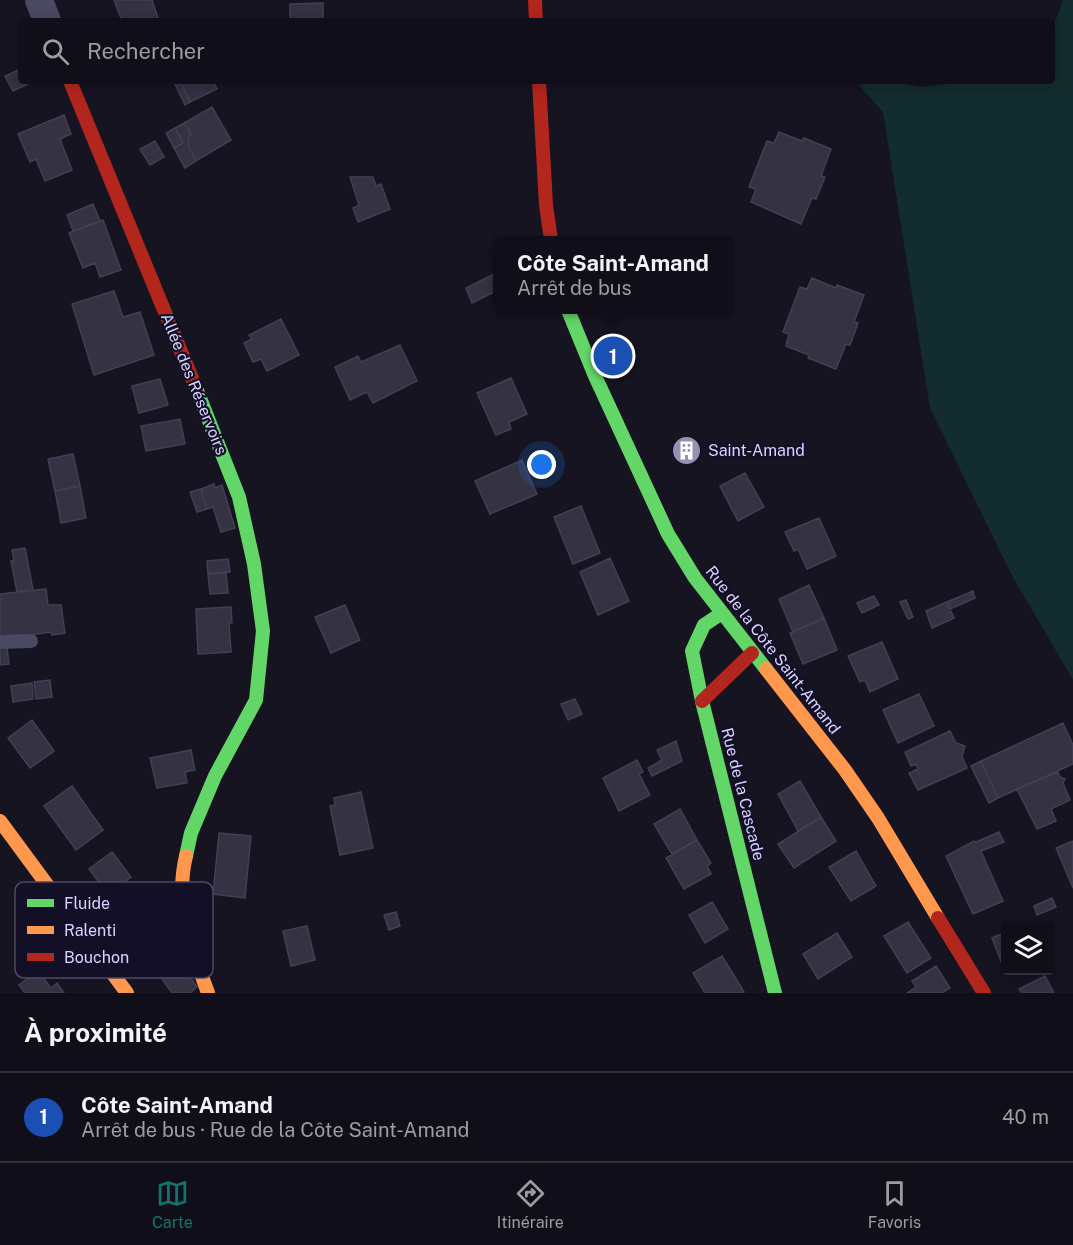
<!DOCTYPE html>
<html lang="fr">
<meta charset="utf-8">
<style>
body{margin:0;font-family:"Public Sans",sans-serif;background:#1e1d26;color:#f1f3f6}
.controls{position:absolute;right:18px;bottom:18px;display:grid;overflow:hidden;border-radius:6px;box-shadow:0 3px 15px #0003}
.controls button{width:54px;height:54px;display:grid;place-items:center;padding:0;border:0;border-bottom:2px solid #302f38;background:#100f19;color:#f1f3f6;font:30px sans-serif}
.you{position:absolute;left:542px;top:465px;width:21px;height:21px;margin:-15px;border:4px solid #fff;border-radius:50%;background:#1a73e8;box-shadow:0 0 0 9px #1a73e833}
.badge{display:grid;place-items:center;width:39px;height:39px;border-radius:50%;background:#0f766e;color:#fff;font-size:20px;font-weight:700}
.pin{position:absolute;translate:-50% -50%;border:3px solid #fff;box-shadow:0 2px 6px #0006}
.popup{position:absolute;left:493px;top:236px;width:240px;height:78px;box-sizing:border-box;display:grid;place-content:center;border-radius:6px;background:#100f19;filter:drop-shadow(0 2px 4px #0005);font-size:20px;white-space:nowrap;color:#9c9ca2}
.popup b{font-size:22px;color:#f1f3f6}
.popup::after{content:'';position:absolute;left:50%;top:100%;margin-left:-12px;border:12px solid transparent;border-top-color:#100f19}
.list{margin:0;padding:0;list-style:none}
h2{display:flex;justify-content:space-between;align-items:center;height:78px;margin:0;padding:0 24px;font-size:26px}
h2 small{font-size:20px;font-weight:400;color:#9c9ca2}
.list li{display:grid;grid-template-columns:39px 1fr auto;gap:18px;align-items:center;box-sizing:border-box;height:90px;padding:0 24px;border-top:2px solid #302f38}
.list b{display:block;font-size:22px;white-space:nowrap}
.list p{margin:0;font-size:20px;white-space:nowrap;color:#9c9ca2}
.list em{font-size:20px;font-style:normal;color:#9c9ca2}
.icon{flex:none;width:33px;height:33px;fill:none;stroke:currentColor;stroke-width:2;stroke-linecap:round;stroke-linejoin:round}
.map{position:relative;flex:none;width:1073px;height:993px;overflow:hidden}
.search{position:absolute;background:#100f19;box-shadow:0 3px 15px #0003;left:18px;right:18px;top:18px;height:66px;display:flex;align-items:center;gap:15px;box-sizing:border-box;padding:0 21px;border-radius:6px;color:#9c9ca2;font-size:22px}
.sheet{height:168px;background:#100f19}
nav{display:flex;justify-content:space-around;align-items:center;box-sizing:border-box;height:84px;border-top:2px solid #302f38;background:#100f19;font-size:16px;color:#9c9ca2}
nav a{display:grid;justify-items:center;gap:3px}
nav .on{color:#0f766e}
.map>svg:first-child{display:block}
.green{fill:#132c2d}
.building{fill:#343243;stroke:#433f54;stroke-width:1.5}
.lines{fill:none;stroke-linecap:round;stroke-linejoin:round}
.lane{stroke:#4a4962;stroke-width:14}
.street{stroke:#4a4962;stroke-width:28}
.fast{stroke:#63d668;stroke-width:14}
.slow{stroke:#ff974d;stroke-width:14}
.jam{stroke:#b3261e;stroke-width:14}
.labels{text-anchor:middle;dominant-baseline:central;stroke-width:4.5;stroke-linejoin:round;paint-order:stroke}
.street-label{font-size:16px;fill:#d9d4ff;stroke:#130f26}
.poi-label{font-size:16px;fill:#d9d4ff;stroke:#130f26;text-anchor:start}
.key{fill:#130f26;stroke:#4e4a67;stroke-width:1.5}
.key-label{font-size:16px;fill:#d9d4ff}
</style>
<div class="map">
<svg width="1073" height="993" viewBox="0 0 1073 993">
<rect width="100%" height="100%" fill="#161421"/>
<!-- green -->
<path class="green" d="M1063 0H1073V680L1011 574 930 408 883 112 855 81H888L922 87 967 81H1052V30Z"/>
<!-- building -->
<path class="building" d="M114 0H152L159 21H122Z
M323 3V21H290V4Z
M21 69V81H34L13 91 5 76Z
M180 81H213L217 89 190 102Z
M180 81 190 102 185 105 174 82Z
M212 107 231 140 196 161 188 145 189 136 191 134 184 123Z
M64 115 71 134 60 139 72 170 45 181 36 159 30 162 18 134Z
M184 123 191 134 189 136 188 145 196 161 185 168 174 148 183 143 175 128Z
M175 128 183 143 174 148 166 133Z
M779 132 802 141 804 138 831 149 821 176 825 177 816 199 812 198 801 224 751 202 756 189 749 187 767 141 774 143Z
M155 141 164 157 150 165 140 149Z
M350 177H373L376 186 381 184 390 209 358 222 353 208 359 205Z
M93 204 100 221 73 231 67 215Z
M103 220 121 270 100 277 95 263 83 268 69 233Z
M498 272V290L472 303 466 288Z
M812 278 836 288 837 285 864 295 854 322 858 323 850 345 846 344 836 369 808 358 809 355 786 346 789 334 783 332 800 287 807 289Z
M114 291 123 317 140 312 154 355 94 375 72 304Z
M281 319 299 355 267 371 261 359 253 362 244 343 252 339 249 335Z
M400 345 417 381 373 403 367 392 350 400 335 367 358 356 361 362Z
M511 378 527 414 509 422 511 429 496 435 477 393Z
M160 379 168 405 139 413 132 386Z
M180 419 185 444 146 451 141 426Z
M691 444 694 454 683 457 680 447Z
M73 454 80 486 55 491 48 459Z
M522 460 537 494 490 514 475 481Z
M745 473 764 507 738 521 720 486Z
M214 484 215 488 222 485 235 528 221 532 213 507 207 509 201 489Z
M80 486 86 518 61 523 55 491Z
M201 489 207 509 197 512 190 492Z
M581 506 600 553 573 564 554 517Z
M819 518 836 556 807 569 798 549 794 551 785 532Z
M25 548 33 590 17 592 11 561H14L12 550Z
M610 558 629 601 598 615 580 572Z
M228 559 230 572 208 574 207 561Z
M226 572 228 593 210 594 208 574Z
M809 585 824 618 793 632 779 599Z
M46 589 48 605H61L65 633 52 635 51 632 0 639V594Z
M973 591 975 598 950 609 947 602Z
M874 596 879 605 862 613 857 603Z
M906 600 913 617 908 619 900 602Z
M947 602 954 618 932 628 926 611Z
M345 605 360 640 331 653 315 617Z
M231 607 232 623H229L231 652 198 654 196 609Z
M824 618 837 650 803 664 790 633Z
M882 642 898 679 870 692 865 680 860 682 848 656Z
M7 647 9 664 0 665V648Z
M50 680 52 697 36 699 34 682Z
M32 683 33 699 13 702 11 686Z
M919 694 934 726 898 743 883 710Z
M575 699 582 714 568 720 561 704Z
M32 720 54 751 30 768 8 738Z
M1063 723 1073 745V764L998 798 981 761Z
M950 731 956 743 965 746 962 757 967 768 918 790 909 773 918 769 916 764 911 766 905 752Z
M676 741 682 761 652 776 648 768 662 760 657 750Z
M191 750 195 770 185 772 187 783 157 788 150 758Z
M637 760 643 772 639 774 650 795 619 811 603 778Z
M981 761 998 798 989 803 971 766Z
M1058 772 1060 777 1065 779 1063 783 1070 800 1051 809 1056 821 1037 829 1017 789Z
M800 781 821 817 798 831 778 794Z
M72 786 103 830 76 850 44 806Z
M361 792 373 848 340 855 330 806 335 805 334 798Z
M680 809 697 840 672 854 654 824Z
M821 817 836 841 794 868 778 844Z
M999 832 1004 842 981 851 1003 901 973 914 946 856 974 841 976 842Z
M219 833 251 836 245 898 213 894Z
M697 840 711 863 707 866 711 874 684 889 666 858Z
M1073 841V888L1056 848Z
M856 851 876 886 851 901 829 867Z
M112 852 131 877 108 894 89 869Z
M152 897 174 928 164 936 173 947 155 960 123 918Z
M1052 898 1056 907 1037 915 1034 906Z
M712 902 728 929 705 943 689 915Z
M396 912 400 926 389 930 384 915Z
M908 922 931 958 907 973 884 936Z
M307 926 315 960 291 966 283 931Z
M1006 932V962L1002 964 992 938Z
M837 933 852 957 818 979 803 954Z
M170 949 197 987 190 993H172L151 963Z
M722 956 744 992 742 993H705L693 973Z
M936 966 950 988 942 993H907L916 987 912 981Z
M38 971 51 988 57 983 64 993H25L19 985Z
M1045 976 1054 993H1022L1019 989Z"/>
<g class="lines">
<!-- lane -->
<path class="lane" d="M0 642 31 641"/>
<!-- street -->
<path class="street" d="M39 0 47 21"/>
<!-- fast -->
<path class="fast" d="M568 310 595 376 668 534 695 578 766 669
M722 613 704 625 692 651 702 701 775 993
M186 856 191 833 215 776 256 700 263 631 254 564 239 497 196 388"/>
<!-- slow -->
<path class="slow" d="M766 669 845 770 878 818 938 918
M0 821 127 993
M186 856C174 907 191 946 208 993"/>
<!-- jam -->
<path class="jam" d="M535 0 536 21
M70 81 196 388
M539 81 546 205 551 240
M702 701 752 653
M938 918 984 993"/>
</g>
<!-- icons -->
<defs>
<symbol id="building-disc" viewBox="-11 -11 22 22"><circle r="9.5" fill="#9591b1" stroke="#130f26"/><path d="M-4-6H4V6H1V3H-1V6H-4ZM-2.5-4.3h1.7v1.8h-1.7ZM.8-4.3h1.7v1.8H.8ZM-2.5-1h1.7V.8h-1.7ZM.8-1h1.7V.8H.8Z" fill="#fff"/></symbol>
</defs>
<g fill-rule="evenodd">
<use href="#building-disc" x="670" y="434" width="33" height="33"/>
</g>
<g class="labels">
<!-- street labels -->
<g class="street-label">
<text transform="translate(194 384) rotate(68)">Allée des Réservoirs</text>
<text transform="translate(773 650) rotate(52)">Rue de la Côte Saint-Amand</text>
<text transform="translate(743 794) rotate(76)">Rue de la Cascade</text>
</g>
<!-- poi labels -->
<g class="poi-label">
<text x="708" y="450">Saint-Amand</text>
</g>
</g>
<!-- legend -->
<rect x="15" y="882" width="198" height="96" rx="9" class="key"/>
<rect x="27" y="899" width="27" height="8" fill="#63d668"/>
<rect x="27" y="926" width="27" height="8" fill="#ff974d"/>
<rect x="27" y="953" width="27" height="8" fill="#b3261e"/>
<g class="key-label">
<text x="64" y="909">Fluide</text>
<text x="64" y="936">Ralenti</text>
<text x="64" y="963">Bouchon</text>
</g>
</svg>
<div class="controls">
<button><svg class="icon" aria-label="layers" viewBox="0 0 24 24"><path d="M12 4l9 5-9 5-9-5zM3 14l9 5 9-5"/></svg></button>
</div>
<div class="you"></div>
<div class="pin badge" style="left:613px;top:356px;background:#1a4fb4">1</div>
<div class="popup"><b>Côte Saint-Amand</b>Arrêt de bus</div>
<div class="search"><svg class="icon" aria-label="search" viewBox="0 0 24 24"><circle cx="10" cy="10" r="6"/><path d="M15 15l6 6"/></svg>Rechercher</div>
</div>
<section class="sheet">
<h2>À proximité<small></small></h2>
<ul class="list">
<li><span class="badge" style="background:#1a4fb4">1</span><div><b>Côte Saint-Amand</b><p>Arrêt de bus · Rue de la Côte Saint-Amand</p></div><em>40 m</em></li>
</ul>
</section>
<nav>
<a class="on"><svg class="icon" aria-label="map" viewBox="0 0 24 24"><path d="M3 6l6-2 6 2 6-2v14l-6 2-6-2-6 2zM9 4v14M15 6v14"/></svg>Carte</a>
<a><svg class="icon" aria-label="directions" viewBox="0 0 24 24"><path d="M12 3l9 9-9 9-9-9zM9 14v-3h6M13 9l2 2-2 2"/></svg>Itinéraire</a>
<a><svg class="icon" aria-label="saved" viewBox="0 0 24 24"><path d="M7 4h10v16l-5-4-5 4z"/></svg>Favoris</a>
</nav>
